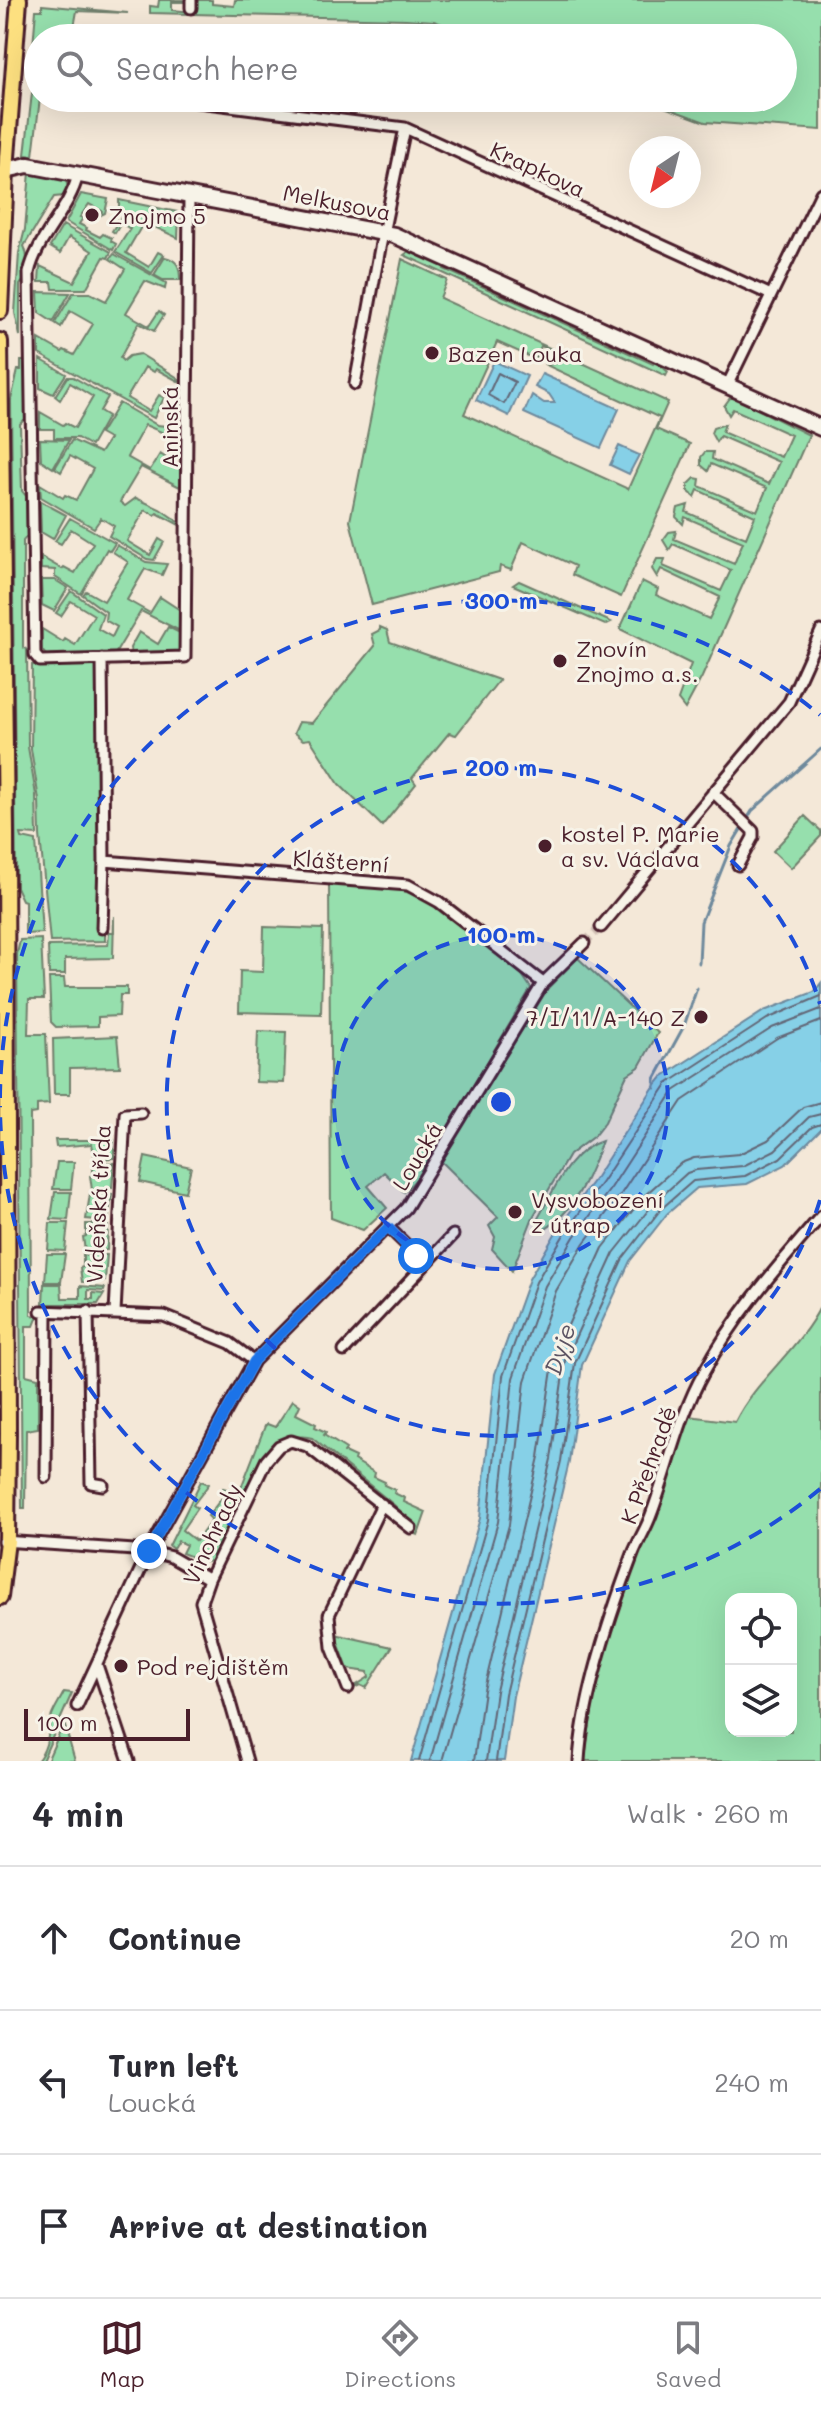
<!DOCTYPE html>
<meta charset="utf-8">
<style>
body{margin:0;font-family:Mali,sans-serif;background:#f2f2f3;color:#2b2b33}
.controls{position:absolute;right:24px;bottom:24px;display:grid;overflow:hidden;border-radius:16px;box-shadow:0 8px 32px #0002}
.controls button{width:72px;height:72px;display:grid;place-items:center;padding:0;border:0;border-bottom:2px solid #e1e1e2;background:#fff;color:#2b2b33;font:40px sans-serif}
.compass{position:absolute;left:629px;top:136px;width:72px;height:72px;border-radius:50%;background:#fff;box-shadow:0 8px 32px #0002;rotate:215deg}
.scale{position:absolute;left:24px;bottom:20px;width:166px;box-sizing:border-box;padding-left:8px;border:4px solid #4a1f2b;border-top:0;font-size:22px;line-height:28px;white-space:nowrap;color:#4a1f2b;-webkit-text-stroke:6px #f7f3e8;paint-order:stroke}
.stop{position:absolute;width:24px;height:24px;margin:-18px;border:6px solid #1a73e8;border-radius:50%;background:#fff}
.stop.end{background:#1a73e8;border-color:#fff;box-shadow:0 2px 8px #0008}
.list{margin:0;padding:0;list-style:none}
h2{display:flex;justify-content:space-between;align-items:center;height:104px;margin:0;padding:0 32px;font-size:34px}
h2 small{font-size:26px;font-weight:400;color:#7c7c81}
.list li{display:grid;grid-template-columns:52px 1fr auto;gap:24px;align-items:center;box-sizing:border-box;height:144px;padding:0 32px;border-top:2px solid #e1e1e2}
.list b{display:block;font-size:30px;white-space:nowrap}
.list p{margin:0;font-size:26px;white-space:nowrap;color:#7c7c81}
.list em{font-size:26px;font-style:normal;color:#7c7c81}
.icon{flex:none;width:44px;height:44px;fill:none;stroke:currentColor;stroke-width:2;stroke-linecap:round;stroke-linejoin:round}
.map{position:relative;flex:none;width:821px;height:1761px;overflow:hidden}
.search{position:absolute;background:#fff;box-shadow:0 8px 32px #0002;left:24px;right:24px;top:24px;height:88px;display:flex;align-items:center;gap:20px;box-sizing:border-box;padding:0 28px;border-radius:44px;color:#7c7c81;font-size:30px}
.sheet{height:536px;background:#fff}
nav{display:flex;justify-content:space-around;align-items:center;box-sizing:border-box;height:112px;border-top:2px solid #e1e1e2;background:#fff;font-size:22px;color:#7c7c81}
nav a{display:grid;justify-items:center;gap:4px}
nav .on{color:#4a1f2b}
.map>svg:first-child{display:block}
.green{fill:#96dfad;stroke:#707f6c;stroke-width:2;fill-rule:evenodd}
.water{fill:#86d0e7;stroke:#6e899c;stroke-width:2}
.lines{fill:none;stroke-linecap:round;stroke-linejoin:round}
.shore{stroke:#626676;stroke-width:2}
.stream{stroke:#6e899c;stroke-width:3}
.street-tunnel{stroke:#d2c0b5;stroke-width:9;stroke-dasharray:9 4.5;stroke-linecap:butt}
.street-casing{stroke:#4a1f2b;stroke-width:15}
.secondary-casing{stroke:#4a1f2b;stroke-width:20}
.primary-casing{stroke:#4a1f2b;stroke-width:20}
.street{stroke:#f7f3e8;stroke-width:9}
.secondary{stroke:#f7f3e8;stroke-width:14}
.primary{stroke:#fde080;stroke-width:14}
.route{stroke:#1a73e8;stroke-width:10}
.ring{fill:none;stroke:#1d4ed8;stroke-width:4;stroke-dasharray:14 10}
.poi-dot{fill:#4a1f2b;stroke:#f7f3e8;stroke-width:3}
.labels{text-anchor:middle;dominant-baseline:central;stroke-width:6;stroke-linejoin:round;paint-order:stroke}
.street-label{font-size:22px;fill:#4a1f2b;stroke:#f7f3e8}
.poi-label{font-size:22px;fill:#4a1f2b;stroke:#f7f3e8;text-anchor:start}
.water-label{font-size:24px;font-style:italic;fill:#5c5463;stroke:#f7f3e8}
.centre{fill:#1d4ed8;stroke:#f7f3e8;stroke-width:4}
.ring-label{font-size:24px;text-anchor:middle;font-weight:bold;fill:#1d4ed8;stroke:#f7f3e8;stroke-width:6;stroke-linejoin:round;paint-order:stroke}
</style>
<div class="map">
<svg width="821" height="1761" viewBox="0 0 821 1761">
<rect width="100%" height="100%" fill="#f4e8d8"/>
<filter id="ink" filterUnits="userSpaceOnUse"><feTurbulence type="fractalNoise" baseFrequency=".0125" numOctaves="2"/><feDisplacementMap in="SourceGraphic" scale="16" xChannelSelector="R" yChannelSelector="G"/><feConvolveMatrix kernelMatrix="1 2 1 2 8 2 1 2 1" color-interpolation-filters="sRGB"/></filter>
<g filter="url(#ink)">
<!-- green -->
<path class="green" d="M159 0H189V2H172V10L193 12 195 0H212V4L234 6 235 0H821V130L705 122 640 98H783V38H480L434 21 406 19 150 13V6L158 7Z
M42 5 128 13 77 11 72 38H38V84L30 83 36 10H42Z
M32 93H38L40 98 33 156 25 155Z
M30 172 65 178 68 187 64 196 54 197 24 246C29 257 28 276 20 285V336L15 313 19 253 25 229Z
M81 194 108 199 105 213 101 215 102 211 89 204 80 217 83 218 79 224 87 228 86 230 100 237 103 234 112 238 111 241 116 244 113 250 66 222Z
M119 200 177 212 179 215 178 238 144 222 126 253 149 267 158 252 164 255 152 273 115 252 130 229 121 223 115 233 112 231 117 223 112 217 119 221 123 214 119 208Z
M63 225 111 252 108 258 104 257 86 289H53L52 282H39L40 266 74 282 92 251 69 237 60 253 50 247Z
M408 252H412L446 265 444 269 653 364 655 360 668 372 666 376 404 255Z
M114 254 166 283 165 289 145 281 126 313 149 326 159 311 164 315 154 331 139 323 120 358 123 361 129 356 140 354 178 378 180 382 156 369 154 372 145 367 127 398 149 411 159 395 164 398 154 418 39 354V339L62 352 64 350 74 355 93 324 70 311 61 327 55 323 73 293H90L106 301 125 269 110 259Z
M165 257C178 260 180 267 180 280H163L154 275Z
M402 259 447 280 440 298 668 402 656 429 690 444 621 597 572 575 575 566 523 542 511 570 500 566 499 572 372 605 350 521ZM497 342 535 359 541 346 572 360 546 365 660 418 628 489 464 414Z
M38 292 70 293 53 322 39 313Z
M40 359 66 374 53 394 40 388Z
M21 361H25V419L20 424 22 491 26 496 27 536 23 541V647L27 650 28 747 36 795 37 835 21 834 22 838 36 841 42 933 25 934V901L22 900 16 887 11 400 18 370H21Z
M67 377H73L108 397 100 411 108 416 91 446 77 438H54V429H40V412L63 425 65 423 75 428 93 397 70 383 60 400 55 396Z
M730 398H735L809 435 702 677 685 709 678 700 691 664 620 629 642 581 658 589 656 595 709 619 720 597 661 569 657 577 652 569 657 559H665L663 566 721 591 731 570 673 544 669 550 663 540 669 532 676 531 674 539 734 564 743 542 685 517 683 524 676 517 678 508 688 505 686 512 746 538 755 516 698 490 695 497 688 491V485L695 478 700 479 699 486 757 511 767 488 711 464 708 471 701 465V457L705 452H713L712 459 769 484 779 462 720 436 716 442 711 433 713 428 725 424 722 432 781 457 791 435 733 409 729 415 724 406Z
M119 403 157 425 166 426V434L145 425 127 457 150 470 160 454 180 467V487L141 467 120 502 125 506 136 498 160 509 180 523 181 526 157 513 155 515 145 510 127 541 150 555 159 539 164 542 154 560 147 559 109 536 114 526 101 518 94 528 41 497 40 484 63 498 65 495 76 500 93 469 70 456 61 472 55 468 72 440 100 453 109 439 100 434Z
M40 439 69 440 53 468 41 460Z
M40 501 66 515 53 539 41 532Z
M70 518 115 543 110 551 107 549 81 594 55 577V570L41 569V557L62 569 64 567 75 573 93 543 71 529 61 544 55 541Z
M117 545 146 562 167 564 162 575 145 569 127 600 150 613 160 597 180 610V631L141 611 115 654 46 655 42 650V629L63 642 65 639 75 645 94 615 71 601 61 616 56 613 71 591 103 614 98 629 112 637 117 627 105 620 106 612 83 595 86 591 104 601 128 562 113 552Z
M41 580H55L68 588 54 611 42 605Z
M519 581 611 622 605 625 513 585Z
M168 627 180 633V652L131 654 130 648 139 632 158 644Z
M380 627 387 630 390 642 499 680 456 735 449 733 412 778 416 784 382 826 339 784 310 739 303 740 294 733 299 722 312 723 375 646 372 634 380 630Z
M92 663 98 669 99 929 105 930V941L50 942 40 835 39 800 31 749 32 665Z
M805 816 821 831V836L791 868 773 851Z
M329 882C374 885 396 883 436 905L522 975 531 988 420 1175 404 1192 384 1172 368 1186 387 1208 363 1230 331 1218Z
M114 916 113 958 65 959V974H49L48 946 108 945 109 932H114Z
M264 927 323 929 321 1014 239 1012 240 971 263 972Z
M41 939 44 999H29L28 1034H46L49 1104 37 1105V1113L30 1114 31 1315 38 1316 34 1326H26V1375L38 1378V1428L26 1430 25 1508H22L17 954 20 940Z
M578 958 658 1033 639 1067 627 1075 605 1122 594 1136 569 1155 533 1217 512 1271 492 1249 495 1237 489 1226 498 1217 441 1161 548 988Z
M49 978H64L65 987H127V995H120L119 1016 98 1017V1026L56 1027 51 1022Z
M258 1031 286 1032 284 1083 256 1082Z
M117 1036 120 1067 70 1068V1094H54L53 1039Z
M55 1140H114V1158L95 1159 92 1144 56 1147Z
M602 1141C590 1173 574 1214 542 1231L537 1220C554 1191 568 1151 602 1141Z
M145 1157 191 1167 185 1192 140 1182Z
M57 1162H74L71 1189H53Z
M93 1162 114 1163 112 1188 92 1190 90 1176 93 1175Z
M55 1192H71L68 1220 51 1219Z
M90 1194H112L108 1221 86 1219Z
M50 1223H68L65 1251 48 1250Z
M86 1224H108L107 1250 85 1251 83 1237 86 1236Z
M47 1254H65L61 1282H45Z
M83 1255H107L105 1281 82 1282 80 1268 83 1267Z
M44 1284H61L62 1298H80V1286L105 1288 104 1291 88 1290V1299H93V1293L104 1294 98 1304H43Z
M821 1305V1761H584L595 1692 611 1630 644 1536 673 1469 689 1416 735 1422C756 1379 800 1349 821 1305ZM731 1599H791V1731H731Z
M293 1400 300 1405 296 1414 316 1424 315 1427 326 1432 324 1435 346 1449 344 1452 355 1457 354 1460 375 1473 374 1477 385 1482 384 1485 395 1490 394 1493 405 1498 404 1502 426 1512 418 1535 408 1532V1529L412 1531 416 1527 394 1505 312 1438C301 1434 282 1438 272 1448 256 1463 231 1527 220 1550L211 1561 205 1562 182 1553 186 1545 178 1541 173 1549 169 1546 201 1481 209 1484 193 1505 197 1508 182 1530 196 1541 212 1520 208 1516 224 1495 220 1491 223 1488 239 1493 265 1426 267 1424 275 1427Z
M335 1634 392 1647 366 1688 360 1685 344 1693 369 1677 368 1672 348 1669Z
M64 1692 72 1693 42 1761H37C48 1748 48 1734 50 1722 51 1713 60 1701 64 1692Z
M64 1723 75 1761H47Z"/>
<!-- water -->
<path class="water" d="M494 361 527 376 509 416 476 400Z
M542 374 619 409 601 448 524 413 532 395 544 403H555L549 394 535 387Z
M619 446 639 455 629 474 610 465Z
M821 983V1129L785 1165 747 1184 697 1188 667 1214 630 1261 582 1365 569 1462 513 1696 504 1761H411L480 1518 495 1374 529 1279 559 1227 596 1177 653 1088 662 1077 764 1011 814 992Z"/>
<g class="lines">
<!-- shore -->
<path class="shore" d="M498 373 515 382 504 404 488 395Z
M419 1761 488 1520 503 1376 536 1282 566 1231 602 1182 667 1084 767 1019 821 996
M430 1761 498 1522 513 1378 545 1286 574 1237 611 1188 674 1091 772 1028 821 1009
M442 1761 509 1525 525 1381 556 1291 584 1243 621 1194 682 1101 777 1038 821 1021
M474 1761 484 1690 539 1457 554 1356 603 1248 645 1195 681 1163 694 1158 739 1154 768 1140 803 1107 821 1102
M486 1761 496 1691 551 1459 565 1360 614 1253 654 1203 687 1173 696 1170 743 1166 775 1150 809 1117 821 1114
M496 1761 505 1694 561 1461 575 1363 623 1258 661 1209 693 1181 745 1176 780 1158 812 1127 821 1124"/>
<!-- stream -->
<path class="stream" d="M699 963 701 922 731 846 752 811 821 749
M655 1088V1079L684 1026 697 988"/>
<!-- street-tunnel -->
<path class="street-tunnel" d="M584 943 601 927"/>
<defs>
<path id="street" d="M191 8V0
M167 98 405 128 771 295
M78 175C69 211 37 237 29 273L35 655 40 661 185 657 189 198
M355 384 380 248 405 128
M727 386 821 193
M102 659 104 861 102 928
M713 792 753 831V837L738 865
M104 861 408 885 439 902 543 983
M601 927 789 702 821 631
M388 1227 426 1264
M41 1311 164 1316 230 1343 254 1361
M88 1311 91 1483 103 1485
M115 1313 125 1114 141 1113
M344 1351 453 1235
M46 1477 47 1311
M3 1541 149 1551 171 1557 209 1579
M97 1665 129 1761
M348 1688 332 1647 329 1615 382 1504
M77 1706 149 1551 254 1361 406 1208 543 983 584 943
M247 1761 201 1602 209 1579 266 1461 279 1446 291 1441 307 1446 411 1528
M579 1761C583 1696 610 1615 633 1554 638 1541 646 1529 651 1515 669 1468 679 1416 704 1372 735 1314 779 1265 821 1216"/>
<path id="secondary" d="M6 170 28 165 394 235 821 428"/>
<path id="primary" d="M0 311 6 170 19 0
M0 341 6 832 8 1433 7 1541 0 1597"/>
</defs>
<!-- street casing -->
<use href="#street" class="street-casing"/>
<!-- secondary casing -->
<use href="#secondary" class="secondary-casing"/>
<!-- primary casing -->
<use href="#primary" class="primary-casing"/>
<!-- street -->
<use href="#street" class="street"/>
<!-- secondary -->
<use href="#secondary" class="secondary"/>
<!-- primary -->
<use href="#primary" class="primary"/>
</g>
</g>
<g class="lines" filter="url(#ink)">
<!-- route -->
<path class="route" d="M149 1551 254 1361 388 1227 416 1256"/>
</g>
<!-- distance rings -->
<circle cx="501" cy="1102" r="167" fill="#1d4ed8" fill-opacity=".12"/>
<g class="ring">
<circle cx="501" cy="1102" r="167"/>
<path d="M820 1200A334 334 0 1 1 820 1004"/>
<path d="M820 1489A501 501 0 0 1 0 1106M0 1098A501 501 0 0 1 820 715"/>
</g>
<!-- markers -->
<g class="poi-dot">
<circle cx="92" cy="215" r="8"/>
<circle cx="432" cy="353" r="8"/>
<circle cx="560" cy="661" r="8"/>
<circle cx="545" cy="846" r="8"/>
<circle cx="701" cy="1017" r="8"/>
<circle cx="515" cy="1212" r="8"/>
<circle cx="121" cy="1666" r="8"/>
</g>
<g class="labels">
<!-- street labels -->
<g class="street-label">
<text transform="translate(538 169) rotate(25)">Krapkova</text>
<text transform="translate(337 202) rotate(11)">Melkusova</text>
<text transform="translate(169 427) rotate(-90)">Aninská</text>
<text transform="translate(341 861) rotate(4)">Klášterní</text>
<text transform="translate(417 1156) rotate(-59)">Loucká</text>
<text transform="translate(98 1204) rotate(-87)">Vídeňská třída</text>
<text transform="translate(648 1465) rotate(-70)">K Přehradě</text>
<text transform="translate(212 1534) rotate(-65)">Vinohrady</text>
</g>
<!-- poi labels -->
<g class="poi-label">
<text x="108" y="215">Znojmo 5</text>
<text x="448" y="353">Bazen Louka</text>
<text x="576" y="648">Znovín<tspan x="576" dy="25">Znojmo a.s.</tspan></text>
<text x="561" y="833">kostel P. Marie<tspan x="561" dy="25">a sv. Václava</tspan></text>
<text x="685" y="1017" text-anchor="end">7/I/11/A-140 Z</text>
<text x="531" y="1199">Vysvobození<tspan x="531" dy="25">z útrap</tspan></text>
<text x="137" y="1666">Pod rejdištěm</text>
</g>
<!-- water labels -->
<g class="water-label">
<text transform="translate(559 1349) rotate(-72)">Dyje</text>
</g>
</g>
<circle cx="501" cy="1102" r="12" class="centre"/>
<g class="ring-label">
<text x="501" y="609">300 m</text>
<text x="501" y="776">200 m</text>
<text x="501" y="943">100 m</text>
</g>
</svg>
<div class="controls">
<button><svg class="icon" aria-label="locate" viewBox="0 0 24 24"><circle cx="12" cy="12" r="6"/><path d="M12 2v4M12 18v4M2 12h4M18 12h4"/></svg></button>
<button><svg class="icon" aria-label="layers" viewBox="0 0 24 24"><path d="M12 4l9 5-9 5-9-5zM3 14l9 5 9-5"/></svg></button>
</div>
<svg class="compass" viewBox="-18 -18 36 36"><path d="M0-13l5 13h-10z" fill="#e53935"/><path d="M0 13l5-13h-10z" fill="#7c7c81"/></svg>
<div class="scale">100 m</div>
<div class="stop" style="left:416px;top:1256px"></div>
<div class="stop end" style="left:149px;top:1551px"></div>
<div class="search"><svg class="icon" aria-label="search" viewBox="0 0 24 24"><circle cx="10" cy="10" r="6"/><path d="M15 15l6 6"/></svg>Search here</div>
</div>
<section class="sheet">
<h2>4 min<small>Walk · 260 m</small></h2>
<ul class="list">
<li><svg class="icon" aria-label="ahead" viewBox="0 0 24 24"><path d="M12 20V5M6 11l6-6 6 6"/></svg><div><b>Continue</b></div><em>20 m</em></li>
<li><svg class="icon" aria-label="left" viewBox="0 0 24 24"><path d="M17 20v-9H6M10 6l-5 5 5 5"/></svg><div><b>Turn left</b><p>Loucká</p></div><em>240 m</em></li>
<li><svg class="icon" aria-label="arrive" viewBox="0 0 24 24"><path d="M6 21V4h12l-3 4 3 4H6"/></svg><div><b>Arrive at destination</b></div></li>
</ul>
</section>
<nav>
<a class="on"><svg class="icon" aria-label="map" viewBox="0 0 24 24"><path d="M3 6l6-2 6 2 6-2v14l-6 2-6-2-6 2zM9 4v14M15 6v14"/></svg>Map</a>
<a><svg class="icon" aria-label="directions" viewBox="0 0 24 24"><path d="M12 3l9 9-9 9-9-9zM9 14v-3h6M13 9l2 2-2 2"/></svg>Directions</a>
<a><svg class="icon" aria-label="saved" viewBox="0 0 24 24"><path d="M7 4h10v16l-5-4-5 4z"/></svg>Saved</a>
</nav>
